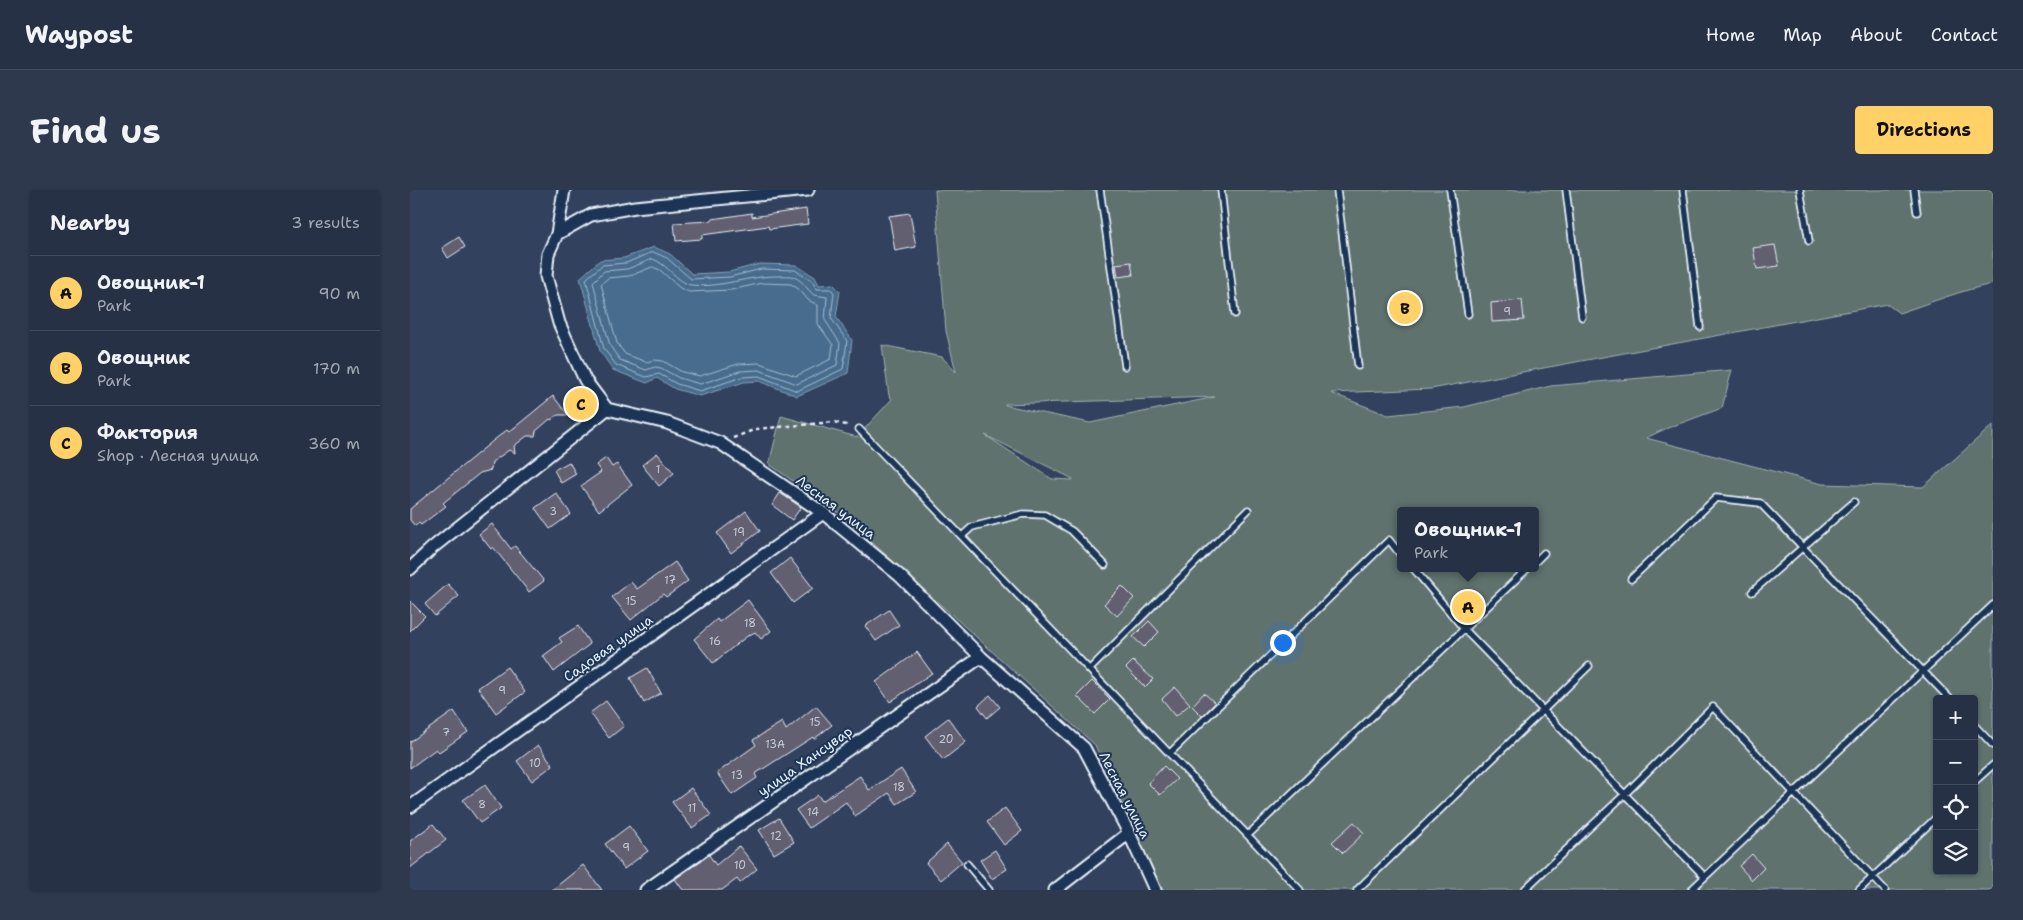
<!DOCTYPE html>
<meta charset="utf-8">
<style>
body{margin:0;font-family:"Shantell Sans",sans-serif;background:#2e394d;color:#f1f3f6}
.controls{position:absolute;right:15px;bottom:15px;display:grid;overflow:hidden;border-radius:5px;box-shadow:0 1px 4px #0004}
.controls button{width:45px;height:45px;display:grid;place-items:center;padding:0;border:0;border-bottom:1px solid #424c5f;background:#263146;color:#f1f3f6;font:25px sans-serif}
.you{position:absolute;left:872px;top:452px;width:18px;height:18px;margin:-12px;border:4px solid #fff;border-radius:50%;background:#1a73e8;box-shadow:0 0 0 8px #1a73e833}
.badge{display:grid;place-items:center;width:32px;height:32px;border-radius:50%;background:#ffd166;color:#111;font-size:16px;font-weight:700}
.pin{position:absolute;translate:-50% -50%;border:2px solid #fff;box-shadow:0 1px 5px #0006}
.popup{position:absolute;left:987px;top:317px;width:142px;height:65px;box-sizing:border-box;display:grid;place-content:center;border-radius:5px;background:#263146;filter:drop-shadow(0 1px 4px #0005);font-size:16px;white-space:nowrap;color:#a4a9b3}
.popup b{font-size:19px;color:#f1f3f6}
.popup::after{content:'';position:absolute;left:50%;top:100%;margin-left:-10px;border:10px solid transparent;border-top-color:#263146}
.list{margin:0;padding:0;list-style:none}
h2{display:flex;justify-content:space-between;align-items:center;height:65px;margin:0;padding:0 20px;font-size:21px}
h2 small{font-size:16px;font-weight:400;color:#a4a9b3}
.list li{display:grid;grid-template-columns:32px 1fr auto;gap:15px;align-items:center;box-sizing:border-box;height:75px;padding:0 20px;border-top:1px solid #424c5f}
.list b{display:block;font-size:19px;white-space:nowrap}
.list p{margin:0;font-size:16px;white-space:nowrap;color:#a4a9b3}
.list em{font-size:16px;font-style:normal;color:#a4a9b3}
.icon{flex:none;width:28px;height:28px;fill:none;stroke:currentColor;stroke-width:2;stroke-linecap:round;stroke-linejoin:round}
.map{position:relative;flex:none;width:1583px;height:700px;overflow:hidden;border-radius:5px}
header{display:flex;align-items:center;gap:30px;box-sizing:border-box;height:70px;padding:0 25px;background:#263146;border-bottom:1px solid #424c5f}
header strong{font-size:24px}
nav{display:flex;gap:28px;margin-inline-start:auto;font-size:18px}
.intro{display:flex;align-items:center;justify-content:space-between;box-sizing:border-box;height:120px;padding:0 30px}
h1{margin:0;font-size:35px}
.button{padding:12px 22px;border-radius:5px;background:#ffd166;color:#111;font-size:18px;font-weight:700}
main{display:flex;gap:30px;padding:0 30px}
aside{flex:1;background:#263146;border-radius:5px;box-shadow:0 1px 4px #0004}
.map>svg:first-child{display:block}
.green{fill:#5e726d;stroke:#a3b2b2;fill-rule:evenodd}
.water{fill:#466c8e;stroke:#87a1b8}
.lines{fill:none;stroke-linecap:round;stroke-linejoin:round}
.shore{stroke:#a7bcce;stroke-width:1}
.building{fill:#625e70;stroke:#e8f1f8}
.lane-casing{stroke:#e8f1f8;stroke-width:9}
.street-casing{stroke:#e8f1f8;stroke-width:15}
.path{stroke:#e8f1f8;stroke-width:2.5;stroke-dasharray:4 4;stroke-linecap:butt}
.lane{stroke:#1d3557;stroke-width:5.5}
.street{stroke:#1d3557;stroke-width:11}
.labels{text-anchor:middle;dominant-baseline:central;stroke-width:4;stroke-linejoin:round;paint-order:stroke}
.number-label{font-size:11px;fill:#c6ccd6}
.street-label{font-size:14px;fill:#e8f1f8;stroke:#1d3557}
</style>
<header>
<strong>Waypost</strong>
<nav><a>Home</a><a>Map</a><a>About</a><a>Contact</a></nav>
</header>
<div class="intro"><h1>Find us</h1><a class="button">Directions</a></div>
<main>
<aside>
<h2>Nearby<small>3 results</small></h2>
<ul class="list">
<li><span class="badge">A</span><div><b>Овощник-1</b><p>Park</p></div><em>90 m</em></li>
<li><span class="badge">B</span><div><b>Овощник</b><p>Park</p></div><em>170 m</em></li>
<li><span class="badge">C</span><div><b>Фактория</b><p>Shop · Лесная улица</p></div><em>360 m</em></li>
</ul>
</aside>
<div class="map">
<svg width="1583" height="700" viewBox="0 0 1583 700">
<rect width="100%" height="100%" fill="#32415e"/>
<filter id="ink" filterUnits="userSpaceOnUse"><feTurbulence type="fractalNoise" baseFrequency=".02" numOctaves="2"/><feDisplacementMap in="SourceGraphic" scale="10" xChannelSelector="R" yChannelSelector="G"/><feConvolveMatrix kernelMatrix="1 2 1 2 8 2 1 2 1" color-interpolation-filters="sRGB"/></filter>
<g filter="url(#ink)">
<!-- green -->
<path class="green" d="M525 0H1583V94C1551 100 1520 113 1489 123L1477 114 1021 199 921 203 978 225 1054 217 1141 196 1322 180 1312 218 1255 239 1236 248 1412 294 1513 297 1583 235V700H748L685 555 433 326 359 274 371 226 447 247 482 209 479 206 472 155 532 167 546 182 536 141ZM805 207 680 233 595 215V214ZM575 245 663 289V290L642 289ZM990 321H1126V378H990ZM1527 509H1564V681H1527Z"/>
<!-- water -->
<path class="water" d="M244 57 260 64 282 84 319 82 350 74 386 75 405 87 409 95 423 94 430 101 426 127 442 150 438 183 387 206 349 191 334 192 290 206 265 199 247 188 237 193 203 180 190 161 170 88 190 70 214 68Z"/>
<g class="lines">
<!-- shore -->
<path class="shore" d="M243 62 257 68 281 89 320 87 351 79 385 80 401 90 407 99H421L424 103 421 128 437 151 433 179 387 201 349 186 332 187 290 201 267 194 249 184 236 187 206 175 194 159 176 89 192 75 216 73Z
M243 69C257 74 268 93 281 95 308 99 340 85 369 86 373 86 380 85 384 87 394 91 396 99 404 105L417 107 415 130 430 153 427 175 387 194 349 180 330 181 290 194 269 188 251 178 245 177 236 180 210 170 200 156 183 92 194 81 217 79Z
M243 77 250 80 270 98 279 102 321 100 352 93 381 94 390 100 398 110 408 115V134L423 155 421 169 386 186 349 173 328 174 290 186 272 182 253 171 245 170 236 172 215 164 207 153 191 94 198 88 219 86Z"/>
</g>
<!-- building -->
<path class="building" d="M396 19 398 34 359 39 358 36 292 45V49L266 51 264 33 302 31V29L342 23V27Z
M500 23 506 57 485 61 479 26Z
M49 47 55 57 38 68 32 58Z
M1365 55 1369 76 1347 79 1343 58Z
M721 72 723 85 708 87 706 74Z
M1112 110 1114 130 1082 132 1081 113Z
M143 206 158 225H148L141 230 140 229 126 241 125 246H117L104 256 105 263 99 260 82 272 81 280 70 283 33 313 36 316 11 335 9 333 5 336 0 330V319L84 250 97 240 99 242Z
M247 263 264 283 249 296 232 275Z
M196 268 202 277 207 274 222 295 189 321 171 296 191 282 186 275Z
M159 272 166 284 151 293 144 280Z
M146 303 161 324 140 339 125 318Z
M370 303 391 317 382 330 362 315Z
M336 321 350 341 321 363 307 343Z
M82 334 101 359 105 356 134 391 119 402 83 357 81 359 69 344Z
M380 368 403 398 383 413 361 383Z
M265 372 278 391 256 407 253 404 221 430 202 407 221 392 227 399Z
M38 394 49 406 25 426 15 414Z
M712 396 724 408 707 426 694 414Z
M338 410 361 441 351 449 345 442 336 447 303 473 284 449 307 429 309 432Z
M0 411 15 426 0 441Z
M479 420 489 435 466 451 455 436Z
M739 431 749 442 734 457 723 447Z
M168 436 180 454 144 482 133 466 152 452 149 448Z
M507 462 522 483 480 512 466 492Z
M723 471 743 489 735 497 716 478Z
M97 477 115 502 86 523 68 498Z
M237 478 251 503 234 513 220 488Z
M682 491 700 509 685 524 667 506Z
M765 497 780 514 766 526 752 509Z
M794 503 805 513 792 526 782 516Z
M580 505 590 517 577 528 568 516Z
M196 511 214 536 199 548 180 523Z
M406 516 422 535 404 549 403 547 345 584 347 588 322 605 307 583 346 555 343 550 372 532 376 540Z
M44 521 58 542 29 562 26 559 0 578V552Z
M538 528 556 552 533 570 515 546Z
M128 555 143 575 122 591 107 571Z
M754 576 767 589 750 605 738 593Z
M491 579 506 602 487 614 479 603 445 626 436 612 399 638 386 620 408 605 412 611 450 586 459 600Z
M75 595 91 618 70 633 53 610Z
M281 598 301 625 282 638 262 612Z
M595 618 612 641 594 655 577 632Z
M369 628 384 652 364 664 349 640Z
M944 632 954 643 933 663 922 652Z
M23 634 36 650 0 678V651Z
M219 636 238 661 214 679 195 654Z
M537 654 552 672 531 690 516 673Z
M329 656 347 679 330 693 327 689 312 700H273L265 689 299 665 306 675Z
M585 660 597 679 582 689 570 670Z
M1342 664 1354 678 1342 690 1329 676Z
M173 675 192 700H142Z"/>
<g class="lines">
<defs>
<path id="lane" d="M690 0 715 176
M811 0 825 124
M927 0 948 176
M1040 0 1058 124
M1156 0 1172 127
M1273 0 1290 137
M1390 0 1399 51
M1504 0 1507 22
M449 239 890 700
M552 346 562 337 613 324 635 325 662 341 695 375
M1126 371 1134 363
M1003 378 1054 439 1295 687
M1221 389 1306 308 1350 313 1540 509
M1342 402 1444 312
M680 479 838 320
M1564 535 1583 555
M760 563 979 350 990 364
M1564 592 1583 575
M838 645 1118 378
M557 674 579 700
M947 700 1179 476
M1114 700 1215 604 1303 517 1475 700
M1281 700 1583 415
M1449 700 1527 627"/>
<path id="street" d="M154 0 147 44 138 64 136 86 149 133 175 190 197 219
M147 44 181 25 225 17 398 0
M0 379 22 358 197 219 257 233 310 253 413 323 490 386 571 467 674 558 719 643 745 700
M0 617 413 323
M236 700 571 467
M645 700 719 643"/>
</defs>
<!-- lane casing -->
<use href="#lane" class="lane-casing"/>
<!-- street casing -->
<use href="#street" class="street-casing"/>
<!-- path -->
<path class="path" d="M323 248 346 239 424 232 440 236"/>
<!-- lane -->
<use href="#lane" class="lane"/>
<!-- street -->
<use href="#street" class="street"/>
</g>
</g>
<g class="labels">
<!-- number labels -->
<g class="number-label">
<text x="1097" y="121">9</text>
<text x="248" y="279">1</text>
<text x="143" y="321">3</text>
<text x="329" y="342">19</text>
<text x="260" y="390">17</text>
<text x="221" y="411">15</text>
<text x="340" y="433">18</text>
<text x="305" y="451">16</text>
<text x="92" y="500">9</text>
<text x="405" y="532">15</text>
<text x="36" y="542">7</text>
<text x="536" y="549">20</text>
<text x="365" y="554">13А</text>
<text x="125" y="573">10</text>
<text x="327" y="585">13</text>
<text x="489" y="597">18</text>
<text x="72" y="614">8</text>
<text x="282" y="618">11</text>
<text x="403" y="622">14</text>
<text x="366" y="646">12</text>
<text x="216" y="657">9</text>
<text x="330" y="675">10</text>
</g>
<!-- street labels -->
<g class="street-label">
<text transform="translate(426 317) rotate(37)">Лесная улица</text>
<text transform="translate(198 458) rotate(-35)">Садовая улица</text>
<text transform="translate(395 571) rotate(-35)">улица Хансувар</text>
<text transform="translate(715 605) rotate(63)">Лесная улица</text>
</g>
</g>
</svg>
<div class="controls">
<button>+</button>
<button>−</button>
<button><svg class="icon" aria-label="locate" viewBox="0 0 24 24"><circle cx="12" cy="12" r="6"/><path d="M12 2v4M12 18v4M2 12h4M18 12h4"/></svg></button>
<button><svg class="icon" aria-label="layers" viewBox="0 0 24 24"><path d="M12 4l9 5-9 5-9-5zM3 14l9 5 9-5"/></svg></button>
</div>
<div class="you"></div>
<div class="pin badge" style="left:1058px;top:417px">A</div>
<div class="popup"><b>Овощник-1</b>Park</div>
<div class="pin badge" style="left:995px;top:118px">B</div>
<div class="pin badge" style="left:171px;top:214px">C</div>
</div>
</main>
